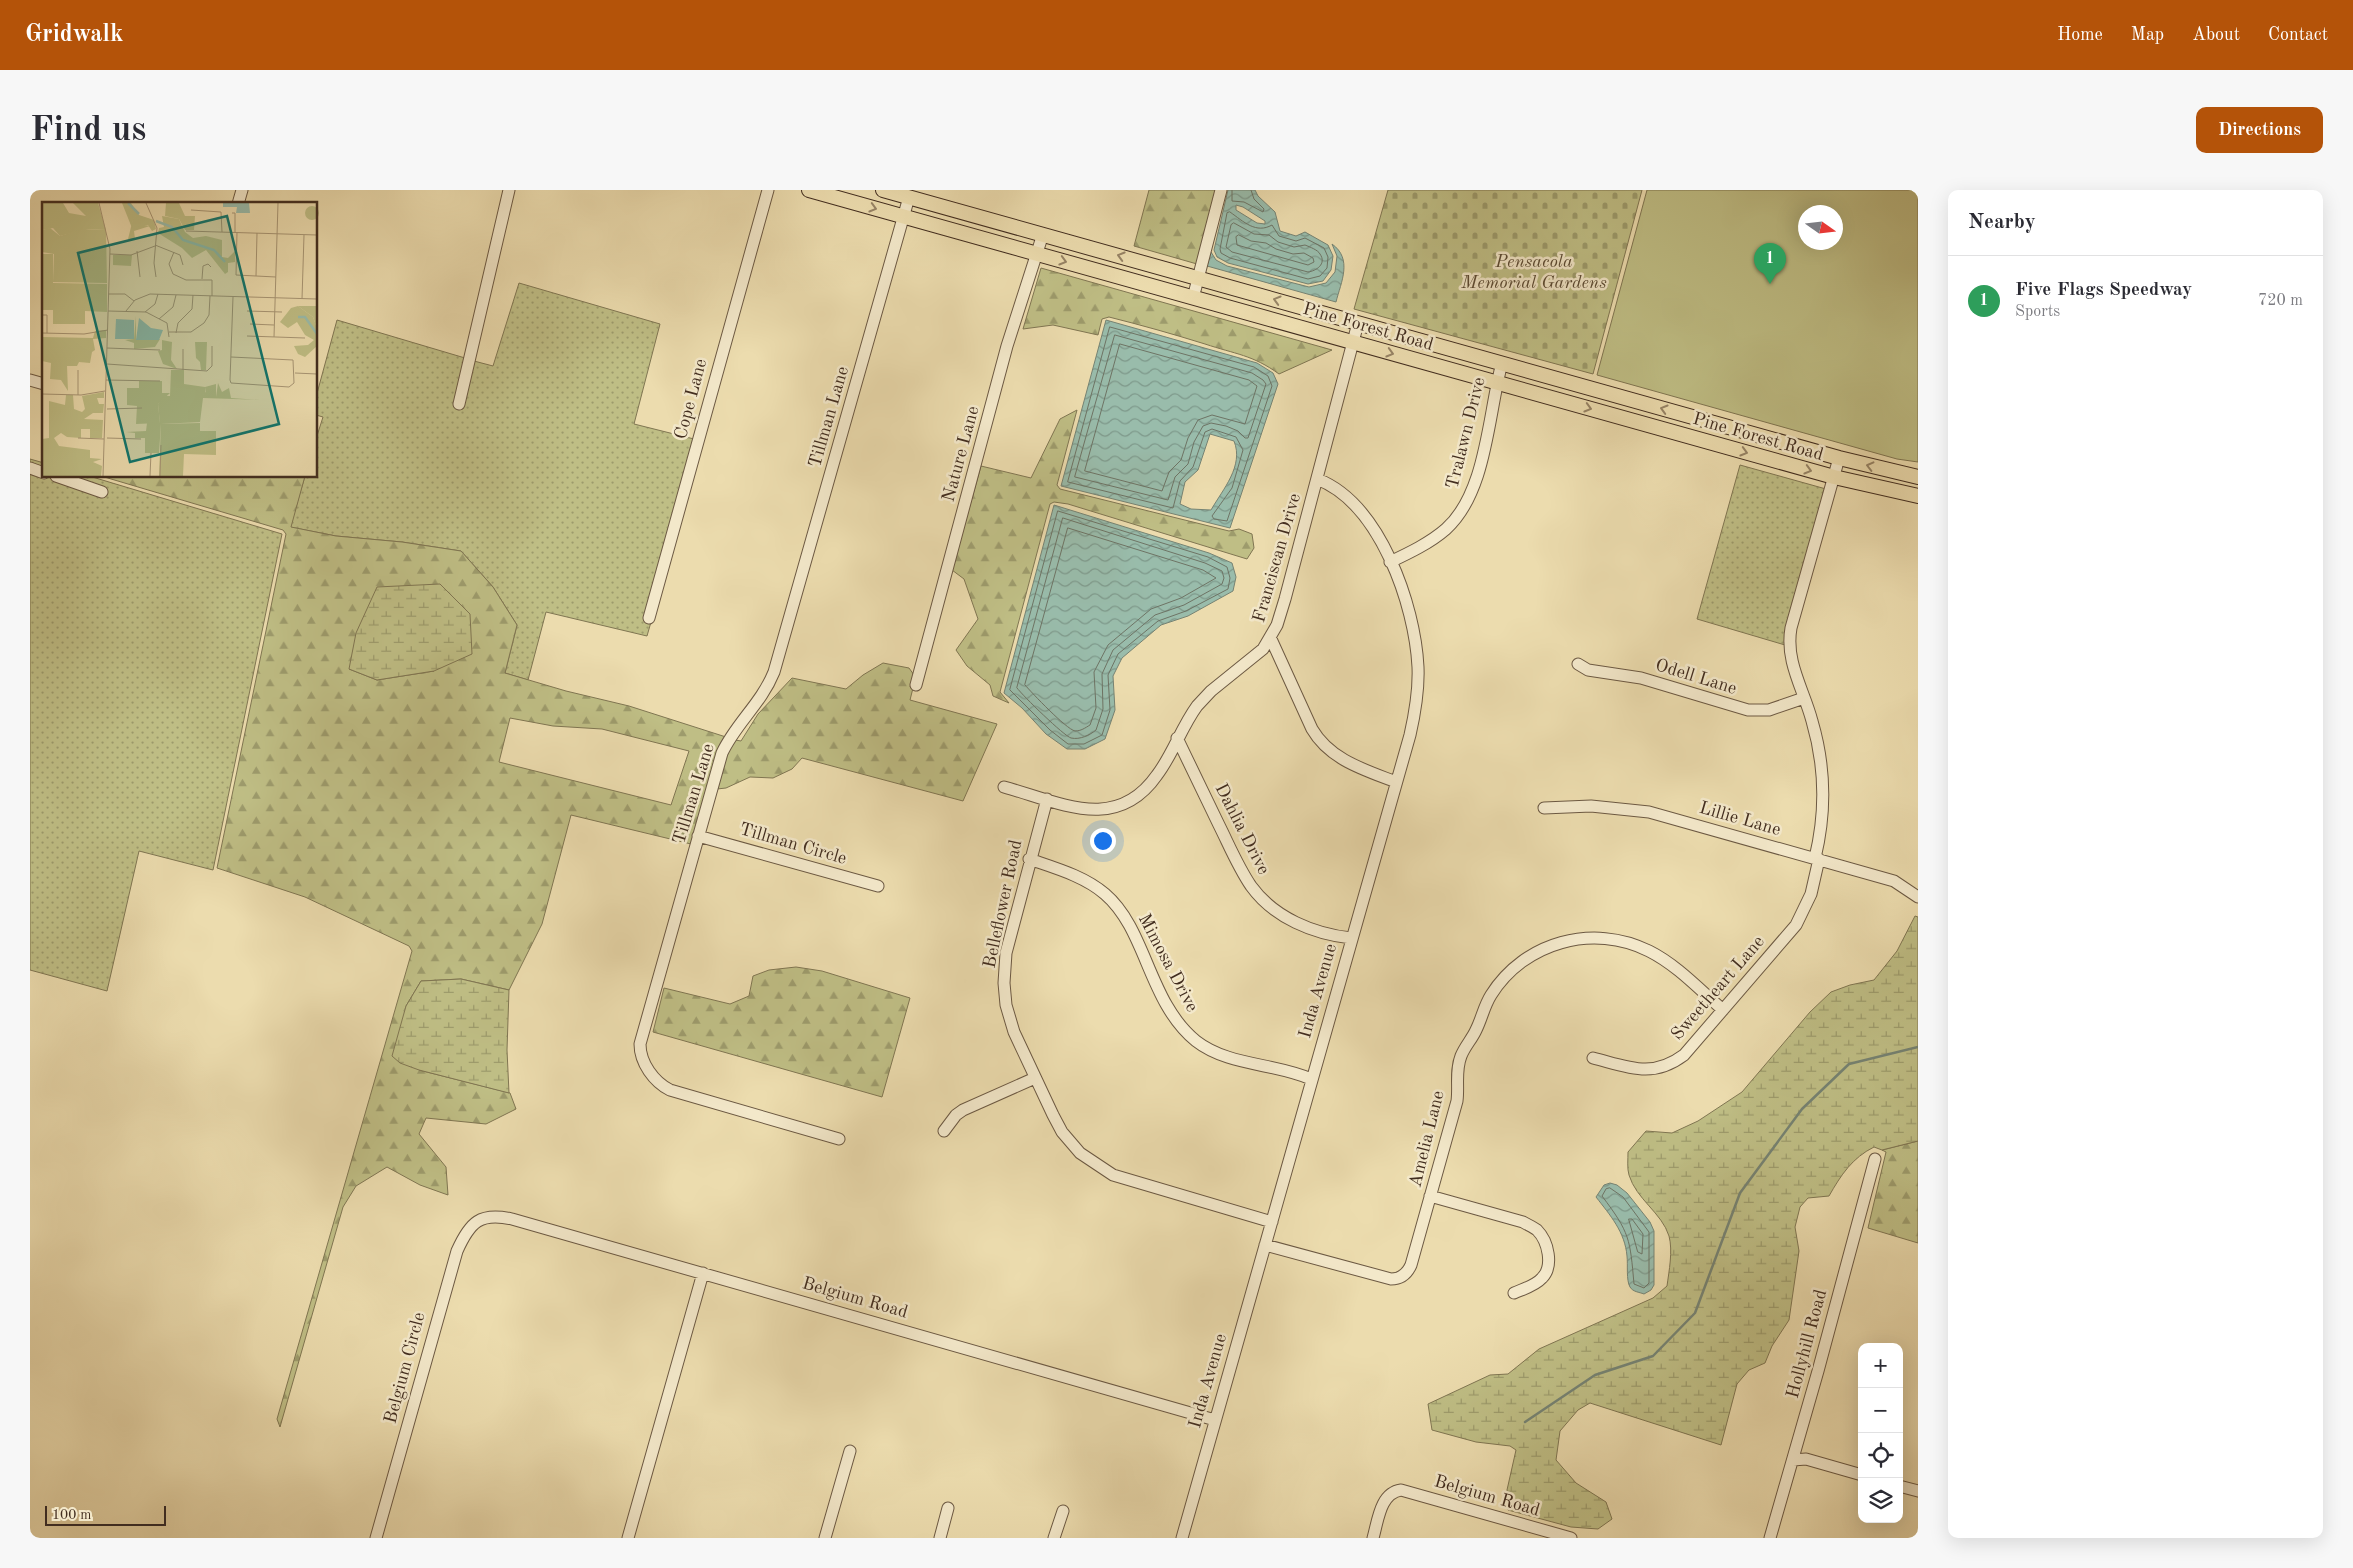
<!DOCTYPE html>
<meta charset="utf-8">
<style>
body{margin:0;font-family:"Old Standard TT",serif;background:#f7f7f7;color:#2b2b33}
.controls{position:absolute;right:15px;bottom:15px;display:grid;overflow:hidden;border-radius:10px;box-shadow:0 5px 20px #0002}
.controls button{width:45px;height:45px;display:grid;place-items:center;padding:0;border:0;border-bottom:1px solid #e1e1e2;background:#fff;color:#2b2b33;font:25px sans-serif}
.compass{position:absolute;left:1768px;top:15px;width:45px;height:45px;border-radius:50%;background:#fff;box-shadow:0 5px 20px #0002;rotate:104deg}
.scale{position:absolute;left:15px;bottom:12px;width:121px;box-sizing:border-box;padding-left:5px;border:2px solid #422d1f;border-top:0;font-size:14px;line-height:18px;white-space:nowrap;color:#422d1f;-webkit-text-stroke:4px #f3e8ca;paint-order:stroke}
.you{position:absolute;left:1072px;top:650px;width:18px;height:18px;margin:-12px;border:4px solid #fff;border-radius:50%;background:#1a73e8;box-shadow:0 0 0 8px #1a73e833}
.badge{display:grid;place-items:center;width:32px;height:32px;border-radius:50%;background:#b45309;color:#fff;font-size:16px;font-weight:700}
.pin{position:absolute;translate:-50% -41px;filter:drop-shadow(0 1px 2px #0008)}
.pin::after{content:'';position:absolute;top:26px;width:18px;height:15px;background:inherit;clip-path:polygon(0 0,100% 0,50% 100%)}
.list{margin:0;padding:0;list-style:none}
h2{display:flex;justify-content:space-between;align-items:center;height:65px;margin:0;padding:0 20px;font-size:21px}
h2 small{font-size:16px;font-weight:400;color:#7c7c81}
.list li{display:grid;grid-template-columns:32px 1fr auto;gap:15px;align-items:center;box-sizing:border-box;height:90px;padding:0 20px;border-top:1px solid #e1e1e2}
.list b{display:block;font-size:19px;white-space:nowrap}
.list p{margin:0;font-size:16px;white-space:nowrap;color:#7c7c81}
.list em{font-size:16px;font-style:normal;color:#7c7c81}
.icon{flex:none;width:28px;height:28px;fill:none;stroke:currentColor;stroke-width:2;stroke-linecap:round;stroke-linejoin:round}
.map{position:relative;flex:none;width:1888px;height:1348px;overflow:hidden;border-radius:10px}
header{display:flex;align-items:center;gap:30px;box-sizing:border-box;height:70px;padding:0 25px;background:#b45309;color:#fff}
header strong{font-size:24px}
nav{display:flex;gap:28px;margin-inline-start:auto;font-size:18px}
.intro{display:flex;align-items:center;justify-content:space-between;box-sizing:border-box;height:120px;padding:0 30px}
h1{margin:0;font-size:35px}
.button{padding:12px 22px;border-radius:10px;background:#b45309;color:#fff;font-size:18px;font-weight:700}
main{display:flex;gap:30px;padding:0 30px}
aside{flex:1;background:#fff;border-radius:10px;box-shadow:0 5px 20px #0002}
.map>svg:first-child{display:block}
.grass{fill:url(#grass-dots);stroke:#807652}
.forest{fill:url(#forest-firs);stroke:#807652;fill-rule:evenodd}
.wetland{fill:url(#wetland-marsh);stroke:#807652}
.cemetery{fill:url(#cemetery-stones);stroke:#807652}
.garden{fill:#bfbe85;stroke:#807652;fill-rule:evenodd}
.water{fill:url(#water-waves);stroke:#768373;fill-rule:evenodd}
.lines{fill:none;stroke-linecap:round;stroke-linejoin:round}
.shore{stroke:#6e7465;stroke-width:1}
.stream{stroke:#768373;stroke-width:2.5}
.minor-casing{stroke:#6c5943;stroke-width:13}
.major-casing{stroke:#422d1f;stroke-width:16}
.minor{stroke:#f3e8ca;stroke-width:11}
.major{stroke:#ecdcae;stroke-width:14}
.oneway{stroke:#978466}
.labels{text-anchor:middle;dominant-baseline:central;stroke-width:5;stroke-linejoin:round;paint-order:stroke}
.park-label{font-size:18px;font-style:italic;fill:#5b4a33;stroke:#f3e8ca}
.street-label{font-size:18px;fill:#422d1f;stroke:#f3e8ca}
.inset-river{fill:none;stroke:#99bcab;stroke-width:2.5}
.inset-road{fill:none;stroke:#a89675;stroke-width:1}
.view{fill:#0f766e;fill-opacity:0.15;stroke:#0f766e;stroke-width:2.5}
.inset-edge{fill:none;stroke:#422d1f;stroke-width:2.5}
</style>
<header>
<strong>Gridwalk</strong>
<nav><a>Home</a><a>Map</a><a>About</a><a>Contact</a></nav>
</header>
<div class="intro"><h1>Find us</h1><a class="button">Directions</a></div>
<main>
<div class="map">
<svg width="1888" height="1348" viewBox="0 0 1888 1348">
<defs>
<pattern id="grass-dots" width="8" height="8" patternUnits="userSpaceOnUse" patternTransform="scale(1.25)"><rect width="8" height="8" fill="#bfbe85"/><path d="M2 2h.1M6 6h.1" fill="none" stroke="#9d9b6c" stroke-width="1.8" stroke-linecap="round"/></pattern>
<pattern id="forest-firs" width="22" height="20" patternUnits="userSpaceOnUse" patternTransform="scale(1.25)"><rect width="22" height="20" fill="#bfbe85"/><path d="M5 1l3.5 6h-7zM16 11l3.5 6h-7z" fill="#9d9b6c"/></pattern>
<pattern id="wetland-marsh" width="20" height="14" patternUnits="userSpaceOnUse" patternTransform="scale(1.25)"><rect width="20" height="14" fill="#bfbe85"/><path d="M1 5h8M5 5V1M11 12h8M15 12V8" fill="none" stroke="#9d9b6c"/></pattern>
<pattern id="cemetery-stones" width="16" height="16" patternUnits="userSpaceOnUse" patternTransform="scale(1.25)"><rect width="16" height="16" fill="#bfbe85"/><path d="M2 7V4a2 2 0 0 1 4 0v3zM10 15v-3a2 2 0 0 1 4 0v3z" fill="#9d9b6c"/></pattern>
<pattern id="water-waves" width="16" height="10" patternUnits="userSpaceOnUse" patternTransform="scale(1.25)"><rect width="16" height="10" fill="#99bcab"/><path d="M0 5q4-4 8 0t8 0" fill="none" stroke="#7e998b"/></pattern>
</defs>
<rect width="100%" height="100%" fill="#ecdcae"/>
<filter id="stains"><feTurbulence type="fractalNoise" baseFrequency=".004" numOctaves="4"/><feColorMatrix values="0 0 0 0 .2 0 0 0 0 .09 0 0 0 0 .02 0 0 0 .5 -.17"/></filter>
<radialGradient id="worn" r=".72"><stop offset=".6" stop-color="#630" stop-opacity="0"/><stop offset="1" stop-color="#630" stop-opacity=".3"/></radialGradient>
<!-- grass -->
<path class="grass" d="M489 93 630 134 604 234 664 249 614 430 621 432 617 446 516 422 498 490 475 483 487 435 463 397 431 361 372 352 306 346 260 337 275 286H286V249L293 227 286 225V207L307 130 435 168 424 217 433 219 444 171 463 176Z
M0 269 14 273V286H59L252 344 183 680 109 661 77 801 0 780Z
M1710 275 1796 299 1755 455 1667 429Z"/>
<!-- forest -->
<path class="forest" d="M1119 0H1186L1167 74 1104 56Z
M1011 78 1302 160 1249 184C1223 165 1205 164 1175 154 1143 144 1111 135 1079 127L1072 129 1068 145 1023 135 993 139Z
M1047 220 1027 295 1030 299 1199 341 1209 339 1222 344 1224 358 1217 369 1038 314 1024 312 1020 314 970 502 979 513 963 506 960 495 937 476 926 460 948 429 934 389 922 380 951 276 1001 288 1030 229Z
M71 286H275L261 337 306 346 372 352 431 361 463 397 487 435 475 483 536 501 599 516 696 547 661 654 541 625 512 734 479 800 431 789 391 791 376 816 389 880 480 903 486 919 456 934 396 928 389 944 416 977 418 1005 390 995 357 977 326 996 313 1017 250 1237 247 1229 382 761 379 756 275 707 187 678 256 344 253 340ZM319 479 404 481 347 490ZM480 528 523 536 572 539 659 561 641 615 469 572Z
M853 473 879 478 884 485 880 497 883 498 880 510 967 534 933 611 772 568 762 579 743 588 720 587 696 598 687 599 697 564 705 550 711 551 728 524 762 488 816 499 833 485Z
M766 777 792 781 880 808 852 907 623 842 634 798 700 814 719 806 723 786 739 780Z
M1888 951V1053L1838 1038 1856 962 1852 960Z"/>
<!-- wetland -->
<path class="wetland" d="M410 394 440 424 442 464 404 481 347 490 319 479 326 443 347 397Z
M1885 726 1888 727V951L1852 960 1844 957C1822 968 1811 985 1799 1006L1778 1008 1770 1017 1765 1037 1769 1061 1759 1130 1742 1156 1735 1173 1719 1180 1707 1194 1691 1255 1560 1213 1548 1220 1530 1241 1526 1270 1546 1293 1576 1312 1582 1329 1568 1339 1541 1337 1478 1320 1477 1300 1486 1260 1480 1256 1446 1252 1402 1240 1398 1214 1460 1185 1478 1184 1509 1159 1623 1108 1637 1096C1639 1081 1643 1061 1639 1046 1632 1023 1606 1009 1599 985 1597 979 1598 969 1598 962L1616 941 1642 943 1668 931 1712 902 1780 822 1801 802 1820 795 1844 790 1867 761Z
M431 789 479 800 477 860 479 903 389 880 370 873 362 866 376 816 391 791Z"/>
<!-- cemetery -->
<path class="cemetery" d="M1358 0H1612L1563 184 1324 119Z"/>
<!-- garden -->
<path class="garden" d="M1617 0H1888V272L1867 269 1567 185ZM1776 22H1806V52H1776Z"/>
<!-- water -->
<path class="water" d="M1198 0H1225L1228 6 1245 22 1250 41 1266 46 1275 42 1298 55 1303 66 1301 80 1293 91 1278 94 1198 73 1187 67 1184 60ZM1206 15 1213 17 1235 31V34L1227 33 1206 20Z
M1302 54C1323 69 1311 92 1306 112L1177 76 1181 62 1186 70 1197 76 1279 97 1296 93 1305 82 1307 66Z
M1076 130 1227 173 1243 183 1248 194 1200 338 1031 296ZM1180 244 1204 251C1214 276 1193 299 1181 320L1161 319 1150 314 1155 292 1168 280Z
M1024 315 1179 363 1202 373 1206 387 1203 401 1158 426 1131 435 1092 468 1083 486 1085 520 1075 549 1055 559H1037L1016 544 992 518 974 503Z
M1580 993 1587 995 1597 1003 1620 1032 1624 1041V1095L1621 1100 1614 1104C1609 1102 1603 1102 1600 1097 1596 1090 1598 1075 1597 1066 1595 1042 1580 1025 1566 1007L1574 995Z"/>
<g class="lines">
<!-- shore -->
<path class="shore" d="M1202 0V11L1214 12 1233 22 1234 19 1224 9 1221 0
M1200 22C1214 32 1226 44 1242 35L1249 46 1266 51 1275 48 1294 58 1298 67 1297 78 1290 86 1278 89 1200 68 1191 63 1190 59 1197 23Z
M1204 33 1224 44 1239 45 1248 52 1264 57 1275 55C1280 57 1288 60 1290 64 1297 74 1286 81 1278 82L1202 62 1196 57 1201 35Z
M1209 45 1221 51 1236 53 1246 59 1263 64 1274 63 1283 68 1284 72 1278 75 1207 55 1206 47Z
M1080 137 1224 177 1238 186 1242 196 1197 331 1184 329 1182 326 1202 298 1213 260 1206 247 1182 239 1175 242 1163 277 1150 291 1143 318 1038 292Z
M1085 145 1222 183 1233 190 1236 194 1218 248H1215L1208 241 1196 236 1181 233 1173 236 1164 252 1158 274 1145 287 1138 310 1045 287Z
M1090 154 1219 190 1227 196 1215 234 1182 225 1168 230 1158 248 1151 270 1139 282 1132 301 1055 281Z
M1028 321 1178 367 1197 377 1200 388 1198 399 1156 421 1128 431 1088 464 1078 485 1080 520 1072 545 1054 554H1038L1020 540 980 500Z
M1033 328 1175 373 1192 381 1194 388 1192 394 1154 415 1125 425 1083 460 1072 484 1073 519 1066 540C1060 545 1050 550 1041 548 1034 546 993 506 987 498Z
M1038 338 1173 380 1186 388 1151 408 1121 419 1078 455 1064 482 1066 518 1060 535C1055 538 1051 541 1045 541 1036 539 1002 503 995 495Z
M1580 998 1593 1007 1619 1042V1093L1614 1098 1604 1094C1600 1049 1600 1043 1572 1006L1576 999Z
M1599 1029H1602L1613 1044 1612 1064 1608 1062Z"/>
<!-- stream -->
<path class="stream" d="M1495 1232 1565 1185 1623 1166 1665 1123 1710 1003 1772 919 1819 874 1888 857"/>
<defs>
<path id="minor" d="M208 14 212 0
M1163 108 1191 0
M0 190 14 194
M429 214 479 0
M0 278 14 283
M26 286 72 302
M1360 372C1379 363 1400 353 1416 339 1457 302 1458 224 1472 173
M619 428 738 0
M1241 449 1282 539C1300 570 1335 580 1366 592
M1548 474 1558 480 1611 488 1718 520H1739L1774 508
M886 495 977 156 1013 44
M1147 548C1161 577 1175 606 1189 635 1199 655 1208 677 1221 696 1244 728 1284 744 1321 748
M974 597C1029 612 1086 644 1127 585 1143 564 1151 538 1167 516L1181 501 1233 459 1247 435 1255 409 1328 133
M1017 609 976 763 974 793 976 815 984 842 1023 925 1032 942 1050 963 1083 985 1242 1032
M1514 618 1561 616 1619 622 1864 691 1888 707
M668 646 848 696
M1785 668C1796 623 1795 575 1782 531 1774 500 1755 472 1761 438L1809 268
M999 669C1025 678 1054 686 1075 704 1117 740 1118 812 1166 851 1198 876 1245 873 1281 889
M1563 868C1598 877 1622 889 1654 865L1766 735 1781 704 1789 669
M914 941 926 925 933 920 1005 888
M809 949 640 900C624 892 610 873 610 854L692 563C706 533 731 514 744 482L879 7
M1400 1006 1493 1032C1498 1035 1503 1037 1507 1040 1518 1051 1524 1076 1512 1088 1505 1096 1493 1099 1484 1103
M1235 1055 1361 1089C1370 1089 1377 1084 1381 1075L1427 911C1429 896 1425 881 1431 866 1435 856 1442 849 1446 840 1452 828 1454 816 1461 805 1494 752 1563 733 1619 761 1647 775 1670 800 1693 820
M1763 1270 1776 1269 1832 1285
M1869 1296 1888 1301
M346 1348 427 1061C440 1032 450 1022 482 1029L1185 1230
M598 1348 673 1083
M795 1348 820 1261
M910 1348 918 1318
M1024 1348 1033 1321
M1152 1348 1380 545C1385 523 1389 500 1388 477 1385 415 1350 313 1287 289
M1343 1348C1348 1331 1350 1303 1371 1300L1541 1348
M1740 1348 1788 1181 1845 969"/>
<path id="major" d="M779 0 1804 287 1888 306
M853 0 1809 268 1888 287"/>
</defs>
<!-- minor casing -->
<use href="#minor" class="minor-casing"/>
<!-- major casing -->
<use href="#major" class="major-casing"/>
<!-- minor -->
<use href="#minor" class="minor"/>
<!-- major -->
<use href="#major" class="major"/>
</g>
<!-- one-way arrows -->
<defs><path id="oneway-chevron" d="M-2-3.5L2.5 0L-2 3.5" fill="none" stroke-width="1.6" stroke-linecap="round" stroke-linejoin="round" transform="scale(1.25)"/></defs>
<g class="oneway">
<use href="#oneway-chevron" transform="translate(843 18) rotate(16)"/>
<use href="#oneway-chevron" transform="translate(1091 66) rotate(-164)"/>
<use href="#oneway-chevron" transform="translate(1033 71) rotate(16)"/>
<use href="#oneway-chevron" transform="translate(1247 110) rotate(-164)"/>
<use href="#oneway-chevron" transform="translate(1360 163) rotate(16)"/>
<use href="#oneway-chevron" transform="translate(1558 218) rotate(16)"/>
<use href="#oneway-chevron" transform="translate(1634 219) rotate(-164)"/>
<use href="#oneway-chevron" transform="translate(1714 262) rotate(16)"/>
<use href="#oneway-chevron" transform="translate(1840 276) rotate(-166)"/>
<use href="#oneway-chevron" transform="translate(1778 280) rotate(16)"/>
</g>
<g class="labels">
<!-- park labels -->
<g class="park-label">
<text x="1504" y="72">Pensacola<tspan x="1504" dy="21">Memorial Gardens</tspan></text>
</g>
<!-- street labels -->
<g class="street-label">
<text transform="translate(1338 137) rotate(16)">Pine Forest Road</text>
<text transform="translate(661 209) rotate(-75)">Cope Lane</text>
<text transform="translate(799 227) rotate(-74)">Tillman Lane</text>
<text transform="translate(1436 243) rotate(-76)">Tralawn Drive</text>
<text transform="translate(1728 247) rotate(16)">Pine Forest Road</text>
<text transform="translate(931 264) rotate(-75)">Nature Lane</text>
<text transform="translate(1247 368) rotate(-74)">Franciscan Drive</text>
<text transform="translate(1666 487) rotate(17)">Odell Lane</text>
<text transform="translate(664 604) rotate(-73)">Tillman Lane</text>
<text transform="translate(1710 629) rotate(16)">Lillie Lane</text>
<text transform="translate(1212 639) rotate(63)">Dahlia Drive</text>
<text transform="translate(763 654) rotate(16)">Tillman Circle</text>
<text transform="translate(973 714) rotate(-78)">Belleflower Road</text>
<text transform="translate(1138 773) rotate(62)">Mimosa Drive</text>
<text transform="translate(1688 798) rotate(-49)">Sweetheart Lane</text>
<text transform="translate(1288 801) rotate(-74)">Inda Avenue</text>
<text transform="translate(1397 949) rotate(-76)">Amelia Lane</text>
<text transform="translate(825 1108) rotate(16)">Belgium Road</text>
<text transform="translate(1777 1154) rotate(-75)">Hollyhill Road</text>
<text transform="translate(375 1178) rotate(-75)">Belgium Circle</text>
<text transform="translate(1178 1191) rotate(-74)">Inda Avenue</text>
<text transform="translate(1457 1306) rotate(16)">Belgium Road</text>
</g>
</g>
<!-- overview -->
<g transform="translate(12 12)">
<rect width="275" height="275" fill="#ecdcae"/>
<path d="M71 53H90L89 64 71 63ZM97 179H120V191H128L116 202 118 221 94 222 95 204 85 203V186H97ZM158 221V229H174V253L142 252 141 274H117L119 222Z" fill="#bfbe85"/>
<path d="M0 1H21L27 11 44 14 31 1H56L64 28 46 27 18 34 11 26 0 28ZM124 1H137L143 14H153L152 28H143L137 17 123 14ZM263 11a7 7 0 1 1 14 0a7 7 0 1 1-14 0ZM91 17H99L102 23 108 24 92 29 93 37H86ZM256 104H275V126L271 115ZM94 114V138L118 137 113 145 92 147V141L83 138 92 137ZM64 128V136L51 137 53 148 50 150 48 161 37 160 35 164H25L26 189 19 178 8 177 9 161 0 159V135L51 136 53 129ZM120 138 130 140 129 158 135 167 121 162 116 149 120 148ZM153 140H165L164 168H159L158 160 154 156ZM129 168H142V182L163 185V190L174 195 176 181 180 190 187 186 189 196 218 198 161 196 158 220 119 222 117 251H103V236H93V231L84 230 104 229 105 221H118L116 202 122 194H128ZM62 190V196H55L57 202H62L61 211H51L42 217 61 218 60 236H48V227H39V236L25 235 19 231 12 236 17 244 48 248V256L60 257 51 260 60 264 59 274H0V237L7 236V199L23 203 24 193H31L32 207 40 210 43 207 40 194Z" fill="#bfbe85"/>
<path d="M80 1H89L97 13 112 18 114 27 110 29 106 23 94 25 93 22 100 20 95 17 91 18 90 26ZM120 14 137 17 143 30 151 36 164 34 180 38V55L186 56 193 49V60L186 61V70L183 72 164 48 150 56 140 46 116 31 117 26 122 25ZM256 104 271 115 275 126V144L263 155 256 152 252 144 266 143 272 138 263 133 255 120 246 126 238 120 249 106ZM174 182V196L164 194 163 185Z" fill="#bfbe85"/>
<path d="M0 52H11V81L65 82V110L43 109V122H11V108H0Z" fill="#bfbe85"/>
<path d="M8 26 18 34 41 27 64 28 65 81 11 80 12 52 0 50V28Z" fill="#bfbe85"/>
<path d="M181 1H207L208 11H194L195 5H181ZM97 116 109 126 121 128 117 138H94ZM74 117 92 118V137H73Z" fill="#99bcab"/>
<path class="inset-river" d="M86 1 97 12M114 19 130 25 141 38 172 48 183 60M256 115H263L275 132"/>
<path class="inset-road" d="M57 1 68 47 61 274M104 1 115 26 112 61 114 75M149 8 179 10 180 30M190 11H193V30M144 29 275 33M195 30 194 73 234 75M113 43 138 53 141 63M95 49 98 75M132 50 127 62 131 72 144 78H170V94M68 52 89 53 113 44M214 74 215 31M160 77 161 64 166 62 169 65M66 92H83L92 99M260 97 262 33M66 109 104 110 125 121 127 135M84 109 93 98 108 92 275 97M205 109 240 110M103 110 113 102 116 92M0 113H5V131M117 117 131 105 134 93M208 122 232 123M127 130H149L162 121 167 113 168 94M0 131 42 132 66 128M134 131 136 121 150 107 151 93M205 134 263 136M232 135 236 1M65 146 118 148M189 155 251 158 252 181 247 185 189 181 188 178 191 95M65 162 165 169 170 164V144M36 168V193M141 168V147M253 171 275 172M64 178 118 179M0 192 39 193 63 189M65 207 100 206M36 236 62 237M65 236 99 237M108 274 109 251M118 274 119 243"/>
<path class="view" d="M185 14 237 222 88 260 36 51Z"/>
<rect width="275" height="275" class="inset-edge"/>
</g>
<rect width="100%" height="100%" filter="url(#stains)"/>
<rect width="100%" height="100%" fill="url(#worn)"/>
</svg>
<div class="controls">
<button>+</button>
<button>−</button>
<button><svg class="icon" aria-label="locate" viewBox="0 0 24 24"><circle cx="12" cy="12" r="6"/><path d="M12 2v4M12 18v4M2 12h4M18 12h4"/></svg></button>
<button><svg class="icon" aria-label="layers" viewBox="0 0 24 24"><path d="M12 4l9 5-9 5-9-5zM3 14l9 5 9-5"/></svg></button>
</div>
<svg class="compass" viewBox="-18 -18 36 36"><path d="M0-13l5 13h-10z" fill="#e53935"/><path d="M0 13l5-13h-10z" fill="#7c7c81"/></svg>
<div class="scale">100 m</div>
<div class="you"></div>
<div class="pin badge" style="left:1740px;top:94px;background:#2e9e5b">1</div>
</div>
<aside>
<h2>Nearby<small></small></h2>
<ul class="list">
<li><span class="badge" style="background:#2e9e5b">1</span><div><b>Five Flags Speedway</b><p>Sports</p></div><em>720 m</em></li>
</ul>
</aside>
</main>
